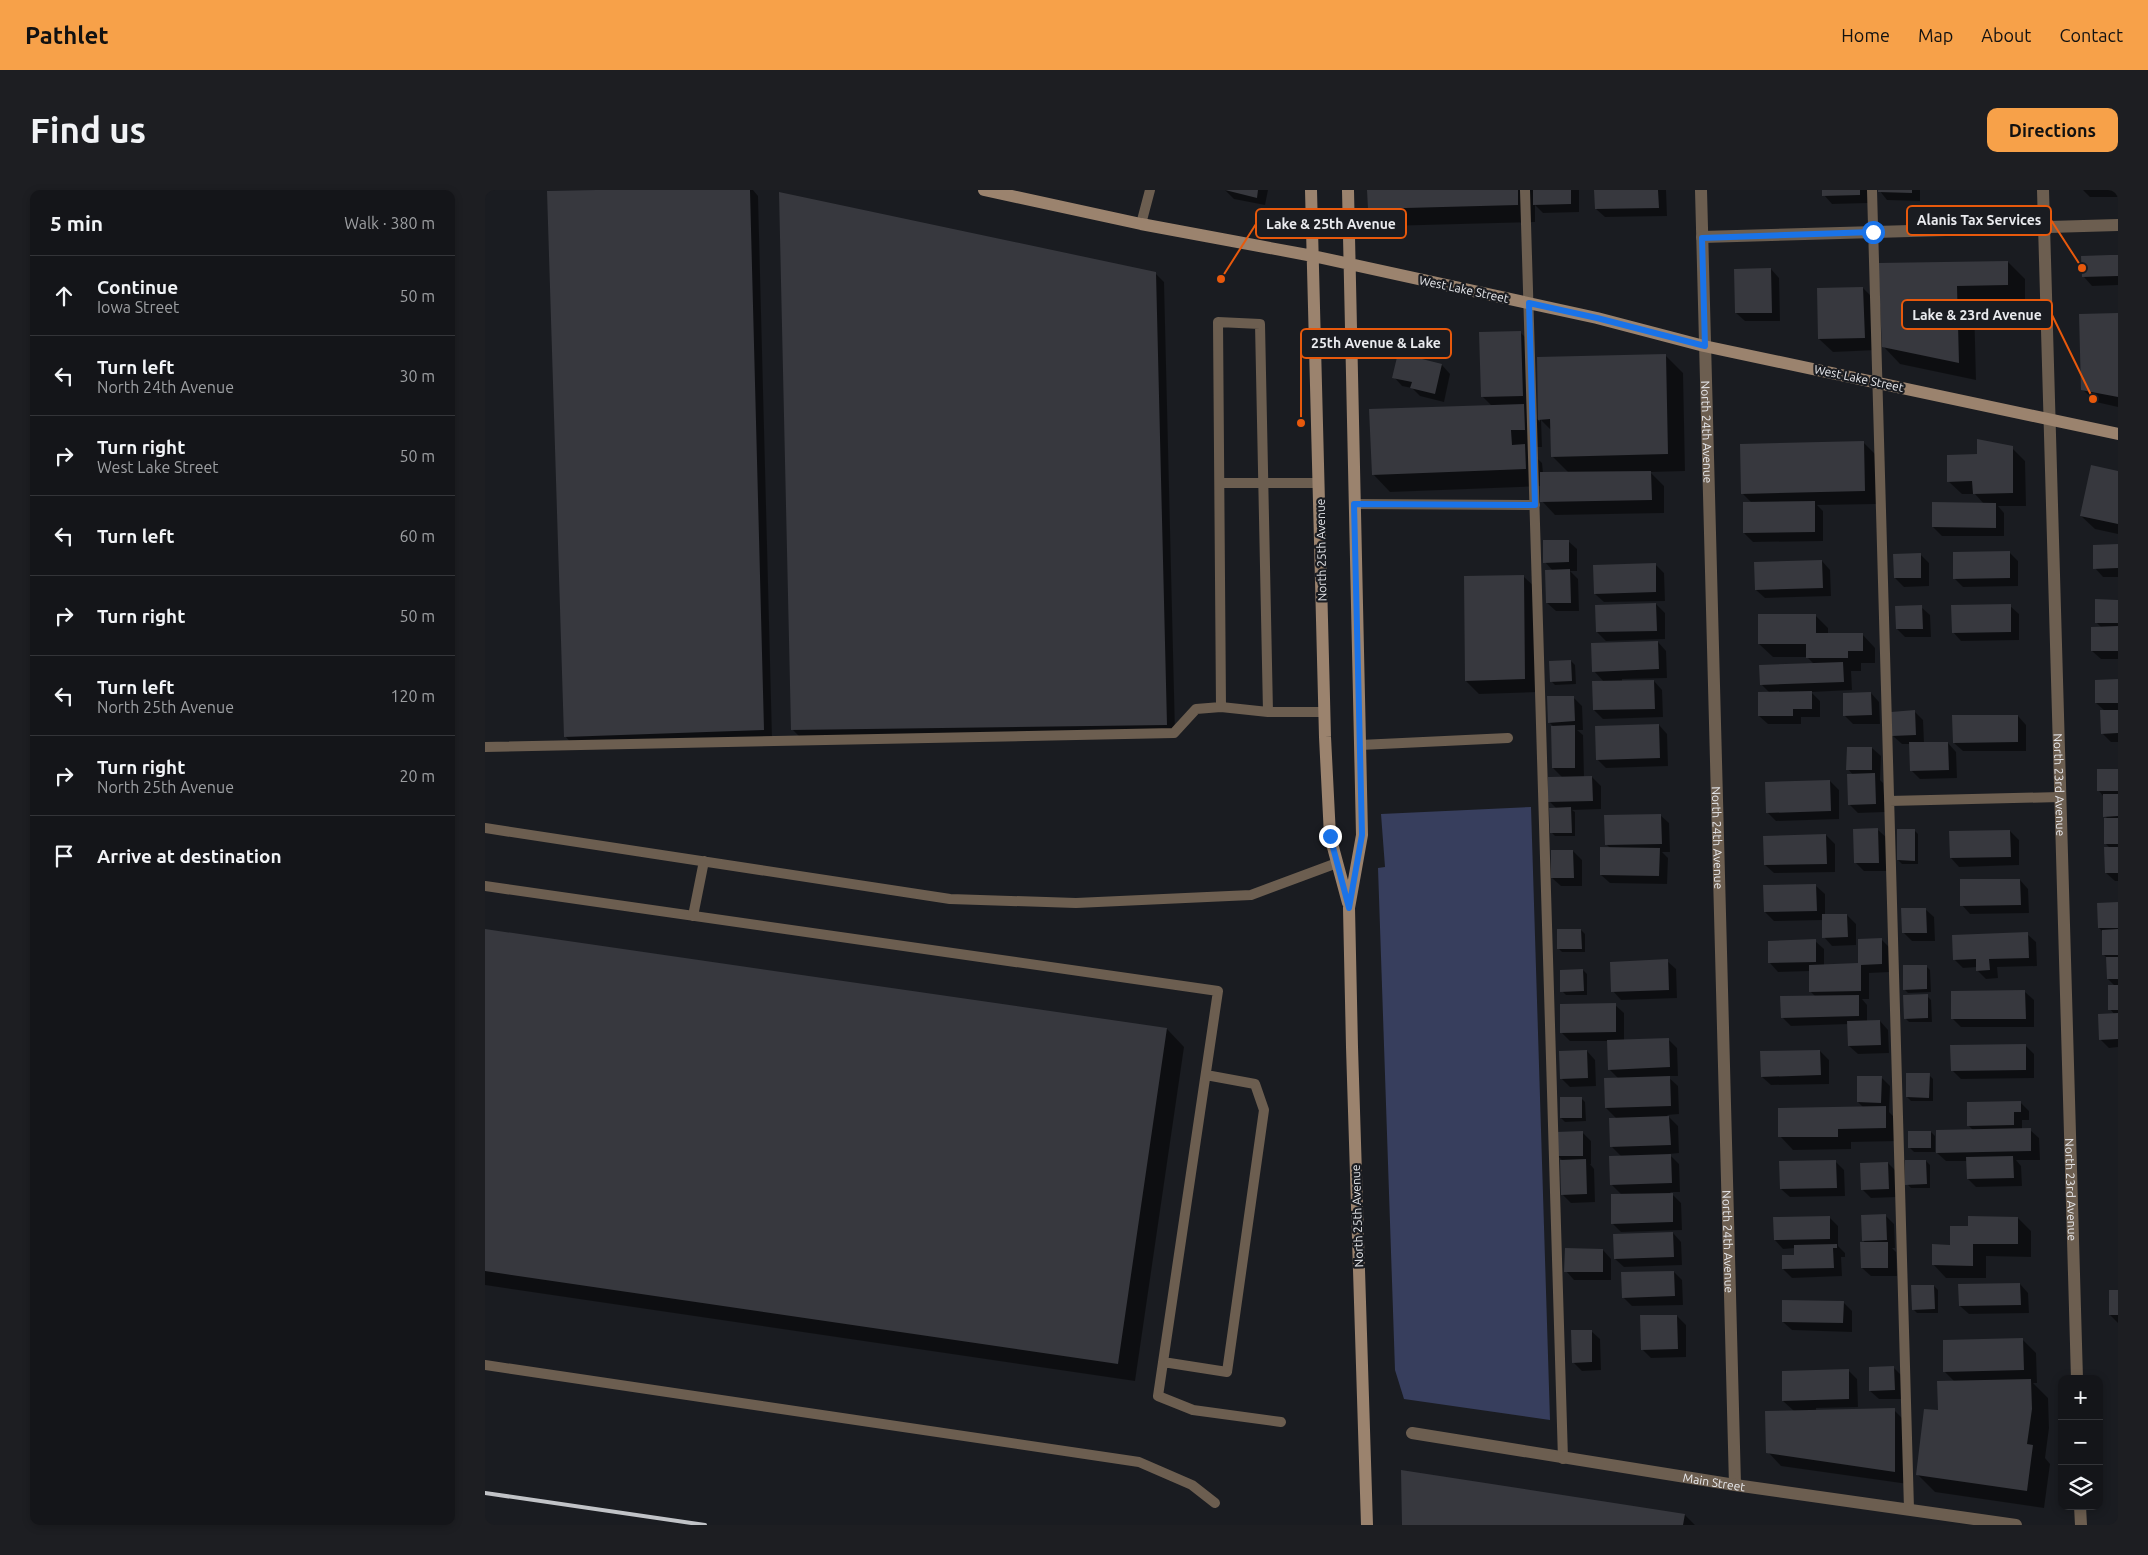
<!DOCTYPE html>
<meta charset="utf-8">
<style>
body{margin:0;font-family:Ubuntu,sans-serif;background:#1d1e22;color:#f1f3f6}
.controls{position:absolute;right:15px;bottom:15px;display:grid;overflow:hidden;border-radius:10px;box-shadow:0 2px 8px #0003}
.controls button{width:45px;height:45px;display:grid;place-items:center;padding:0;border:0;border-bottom:1px solid #333438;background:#141519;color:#f1f3f6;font:25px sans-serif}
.stop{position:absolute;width:15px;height:15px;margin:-11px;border:4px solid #1a73e8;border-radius:50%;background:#fff}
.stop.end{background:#1a73e8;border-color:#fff;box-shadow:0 1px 5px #0008}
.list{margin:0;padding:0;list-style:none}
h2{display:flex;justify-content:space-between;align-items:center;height:65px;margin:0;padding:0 20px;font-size:21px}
h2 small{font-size:16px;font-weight:400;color:#9d9fa2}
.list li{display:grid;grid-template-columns:32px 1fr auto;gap:15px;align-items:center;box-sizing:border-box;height:80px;padding:0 20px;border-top:1px solid #333438}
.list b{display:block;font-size:19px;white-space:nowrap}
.list p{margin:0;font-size:16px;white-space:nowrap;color:#9d9fa2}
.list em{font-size:16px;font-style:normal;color:#9d9fa2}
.icon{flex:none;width:28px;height:28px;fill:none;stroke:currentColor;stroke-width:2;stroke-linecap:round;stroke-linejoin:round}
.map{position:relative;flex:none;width:1633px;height:1335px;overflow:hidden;border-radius:10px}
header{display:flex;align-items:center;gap:30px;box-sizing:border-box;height:70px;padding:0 25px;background:#f7a149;color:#111}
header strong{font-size:24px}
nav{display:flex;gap:28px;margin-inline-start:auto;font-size:18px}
.intro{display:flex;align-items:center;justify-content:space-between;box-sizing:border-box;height:120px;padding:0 30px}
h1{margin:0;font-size:35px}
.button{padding:12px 22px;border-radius:10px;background:#f7a149;color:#111;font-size:18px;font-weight:700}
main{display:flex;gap:30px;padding:0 30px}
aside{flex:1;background:#141519;border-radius:10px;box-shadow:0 2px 8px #0003}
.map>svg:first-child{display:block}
.green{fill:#373e5d}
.shadow{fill:#0007;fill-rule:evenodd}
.building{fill:#37383e}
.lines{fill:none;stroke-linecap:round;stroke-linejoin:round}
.service{stroke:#6c5e50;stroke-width:10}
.minor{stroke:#6c5e50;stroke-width:12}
.secondary{stroke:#9b836e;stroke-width:12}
.rail{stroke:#c1c3c7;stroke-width:4}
.route{stroke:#1a73e8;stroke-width:6}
.labels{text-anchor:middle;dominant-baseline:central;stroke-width:4.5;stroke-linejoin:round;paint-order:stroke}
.street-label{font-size:12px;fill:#e9eaee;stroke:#1a1c21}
.leader{fill:none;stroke:#e8590c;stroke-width:2}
.callout-dot{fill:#e8590c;stroke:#1a1c21;stroke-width:2}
.callout{fill:#1a1c21;stroke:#e8590c;stroke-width:2}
.callout-label{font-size:14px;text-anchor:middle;font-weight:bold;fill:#e9eaee}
</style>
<header>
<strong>Pathlet</strong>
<nav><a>Home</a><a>Map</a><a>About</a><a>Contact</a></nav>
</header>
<div class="intro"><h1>Find us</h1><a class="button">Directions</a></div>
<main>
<aside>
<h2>5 min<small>Walk · 380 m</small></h2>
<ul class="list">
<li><svg class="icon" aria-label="ahead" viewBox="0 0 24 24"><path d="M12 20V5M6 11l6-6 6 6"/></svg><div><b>Continue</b><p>Iowa Street</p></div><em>50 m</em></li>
<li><svg class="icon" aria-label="left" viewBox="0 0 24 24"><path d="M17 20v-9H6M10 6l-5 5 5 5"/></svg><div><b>Turn left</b><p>North 24th Avenue</p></div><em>30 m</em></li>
<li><svg class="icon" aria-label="right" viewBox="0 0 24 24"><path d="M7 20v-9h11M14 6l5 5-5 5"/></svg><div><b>Turn right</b><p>West Lake Street</p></div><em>50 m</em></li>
<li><svg class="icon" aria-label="left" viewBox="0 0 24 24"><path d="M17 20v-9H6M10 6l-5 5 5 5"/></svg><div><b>Turn left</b></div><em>60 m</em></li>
<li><svg class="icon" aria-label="right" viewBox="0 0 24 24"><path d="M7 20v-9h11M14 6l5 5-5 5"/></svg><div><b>Turn right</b></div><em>50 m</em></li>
<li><svg class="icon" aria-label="left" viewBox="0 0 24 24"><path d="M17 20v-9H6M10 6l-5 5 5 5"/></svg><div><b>Turn left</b><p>North 25th Avenue</p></div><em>120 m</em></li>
<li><svg class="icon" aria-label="right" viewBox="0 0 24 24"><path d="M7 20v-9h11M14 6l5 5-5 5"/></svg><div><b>Turn right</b><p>North 25th Avenue</p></div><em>20 m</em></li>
<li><svg class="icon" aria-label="arrive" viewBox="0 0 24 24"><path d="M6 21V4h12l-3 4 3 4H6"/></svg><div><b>Arrive at destination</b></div></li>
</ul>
</aside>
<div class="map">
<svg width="1633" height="1335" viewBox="0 0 1633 1335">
<rect width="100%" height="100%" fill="#1a1c21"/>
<!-- green -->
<path class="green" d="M1046 617 1065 1230 919 1209 910 1180 893 678 900 677 896 624Z"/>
<!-- shadow -->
<path class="shadow" d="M157 0H268L273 6 287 548 88 555 80 546Z
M740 0H783L780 15 749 9Z
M883 0H1094V22L1058 23 1050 15V32L901 36 884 18Z
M1110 0H1181L1182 26 1120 27 1111 19Z
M1339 0H1383V13L1347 14 1339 5Z
M1394 0H1435V11L1402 10Z
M1598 0H1633V7H1605Z
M1633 66V95L1607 96 1599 87Z
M1523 72 1540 89V112L1489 113 1491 190 1415 174 1398 156 1395 74Z
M1286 79 1294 88 1295 131H1260L1251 123Z
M670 83 679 92 690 543 316 548 307 539Z
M1378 98 1391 111 1392 160 1348 162 1334 149Z
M1633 124V217L1611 212 1597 199Z
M1036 143 1049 156 1042 219 1055 232 1053 169 1180 165 1198 183 1200 281 1165 282 1179 296V323L1070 325 1057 311V296L905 302 888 284 1007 216 997 206ZM1056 230 1067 241V266L1084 283H1058L1057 273 1043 259V257H1057Z
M957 175 965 184 959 212 935 206 927 198 917 196 909 187Z
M1378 252 1391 265 1392 314 1332 315 1338 321V351L1268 352 1259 343 1267 313 1258 304Z
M1527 258 1540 271 1541 316H1513L1519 323V346H1457L1448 337 1499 314 1490 304H1477L1463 291 1493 265Z
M1633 282V344L1610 339 1596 326Z
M1083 351 1092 359V381H1085L1093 389 1094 421H1071L1062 413 1068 381 1060 372Z
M1633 356V387H1618L1610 378Z
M1524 362 1533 371V396L1478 397 1469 388Z
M1435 364 1444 373V396L1419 397 1410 388Z
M1337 371 1345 380 1346 406 1280 408 1271 400Z
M1170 374 1179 383 1180 411 1119 412 1110 404Z
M1038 386 1052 399 1053 502 994 504 981 491Z
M1633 411V469H1616L1607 461 1617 438 1611 432Z
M1171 414 1180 423V449L1121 451 1112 442Z
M1525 416 1534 424V450L1476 451 1468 442Z
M1436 417 1445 425 1446 447H1420L1412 439Z
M1330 425 1343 438V444H1377L1390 458V473H1376V481H1366L1367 500 1326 502 1335 511V527H1316V534H1283L1274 526 1285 503 1276 494 1329 474 1322 467H1288L1274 454Z
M1173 452 1181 461 1182 488 1137 489V491H1169L1177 500 1178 527 1118 529 1109 520 1119 492 1109 481Z
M1086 471 1090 475 1091 494 1070 495 1066 491Z
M1633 490V552H1626L1617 543 1620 521 1611 513Z
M1386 503 1394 512 1395 534H1368L1360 526Z
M1088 507 1097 516 1098 540H1092L1098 545 1099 587H1107L1116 596V619L1087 620 1090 622V646H1070L1066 642 1072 619 1064 611 1078 588 1068 578 1069 537 1064 532Z
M1430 522 1438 530 1439 553H1463L1471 562 1472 588 1435 589 1426 580 1425 554H1417L1408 546Z
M1533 526 1541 535V561H1478L1469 553Z
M1174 535 1182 544 1183 576 1121 578 1112 569Z
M1387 558 1396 566 1395 590 1398 593 1400 622 1373 623 1364 614 1368 585 1363 579Z
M1633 580V691H1630L1621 683 1625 658 1620 653 1623 629 1620 626 1619 607 1614 601Z
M1345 591 1354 600V629L1291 631 1282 622Z
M1175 625 1184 633 1185 662H1177L1183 668 1182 694 1125 693 1116 685 1125 658 1121 654Z
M1393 640 1402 648V681H1379L1370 672Z
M1429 640 1433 644V674H1417L1413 670Z
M1525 641 1534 650V675L1474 677 1466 668Z
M1341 645 1350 654V682L1289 683 1280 675Z
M1088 661 1097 670V696H1076L1067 688Z
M1535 690 1543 699 1544 723 1485 724 1477 715Z
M1331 696 1340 704V725H1362L1371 734V755L1347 756 1339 747 1338 730 1289 731 1280 722Z
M1633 713V857L1624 858 1615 849 1630 825 1625 819 1630 796 1623 789V769L1619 765 1618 742 1614 738Z
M1440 719 1449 727 1450 751H1427L1418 742Z
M0 740 682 839 699 857 650 1191 0 1095Z
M1096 740 1100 744V762H1077L1073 758Z
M1542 744 1551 752 1552 776 1512 777 1513 788 1501 789 1492 780V777L1478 778 1469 769Z
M1396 749 1405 758V782L1384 783V809H1377L1382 815V832L1395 831 1403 840 1404 863 1373 864 1364 856V834L1306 836 1297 827 1331 807 1325 801V781L1293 782 1285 773 1330 751 1339 759V776L1375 775Z
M1182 771 1191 779 1192 808 1136 810 1128 801Z
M1441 776 1445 780 1446 802 1423 803 1419 799Z
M1098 780 1102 784V805H1081L1077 801Z
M1540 802 1549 810V837H1476L1467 828Z
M1442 806 1446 810 1447 832H1424L1420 828Z
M1130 815 1139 823V851L1183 849 1192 858 1193 886H1182L1193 896 1194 924 1182 925 1193 936 1194 963 1184 964 1194 974 1195 1002H1185L1196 1013 1197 1040 1136 1042 1128 1034 1137 1005 1126 994 1136 966 1127 957 1132 929 1121 918 1134 889 1124 879V851H1085L1076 842Z
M1540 855 1549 864V888L1476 889 1467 880Z
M1102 861 1110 870 1111 896 1085 897 1076 888Z
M1335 861 1344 870V894L1286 895 1277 887Z
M1444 885 1448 889V911H1426L1422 907Z
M1396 887 1405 896 1404 922 1413 931V951L1366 952V959L1308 960 1295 946 1379 918 1373 912Z
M1096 908 1100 912 1101 931 1080 932 1076 928Z
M1535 912 1544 921V930H1537V940H1545L1554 948 1555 970H1531L1536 976 1537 996 1491 997 1483 989 1482 971H1461L1452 963 1488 940 1483 935Z
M1097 942 1106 951V974H1105L1109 979 1110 1012 1086 1013 1077 1004 1078 971 1073 966Z
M1446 942 1450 946V962H1429L1425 958Z
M1350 971 1359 980 1360 1006 1305 1007 1296 999Z
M1441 971 1445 975V998H1426L1422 994Z
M1403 973 1412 982V1007L1386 1008 1377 999Z
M1400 1025 1409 1034 1410 1058H1407L1411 1062 1412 1086H1386L1377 1078 1381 1054 1378 1050Z
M1344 1027 1353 1036V1056L1360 1063V1067H1356L1357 1086 1307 1088 1298 1079 1310 1066V1058L1298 1059 1290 1050Z
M1533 1028 1546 1041V1067L1501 1066V1088H1461L1448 1074 1484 1037Z
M1188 1043 1196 1052 1197 1075 1139 1077 1130 1069Z
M1118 1060 1126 1069V1090H1089L1081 1081Z
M1189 1082 1197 1090 1198 1115 1147 1116 1138 1107Z
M1535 1094 1543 1103 1544 1123 1484 1124 1475 1116Z
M1449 1096 1453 1100V1123H1432L1428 1119Z
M1633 1101V1133L1625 1125Z
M1359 1113 1367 1121V1142L1307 1140 1298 1132Z
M1192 1126 1201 1135V1167L1166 1168 1157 1159Z
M1106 1141 1115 1149 1116 1180 1097 1181 1088 1172Z
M1538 1150 1551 1163 1552 1193H1548L1563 1208 1564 1238 1560 1268 1565 1274 1559 1318 1450 1302 1432 1284 1454 1221 1470 1192 1460 1182Z
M1409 1178 1417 1186 1418 1209H1394L1385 1201Z
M1363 1180 1372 1189 1373 1217 1331 1218V1221L1409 1220 1422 1233 1423 1294 1296 1276 1283 1262 1309 1221 1298 1211Z
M1200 1325 1210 1335H918Z"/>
<!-- building -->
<path class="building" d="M112 0H265L279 540 79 547 62 1Z
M740 0H773L772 8Z
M882 0H1033V15L883 19Z
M1048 0H1086V14L1048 15Z
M1109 0H1173L1174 18 1110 19Z
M1337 0H1375V5L1337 6Z
M1393 0H1427V3L1393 2Z
M294 2 671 82 682 535 306 540Z
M1625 65H1633V86L1597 87 1596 66Z
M1523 71V95L1472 96 1474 173 1397 157 1393 73Z
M1286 78 1287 123H1250L1249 79Z
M1378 97 1380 148 1333 149 1332 98Z
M1633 123V207L1596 200 1594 124Z
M1036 141 1038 206 996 207 994 142Z
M913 163 957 174 950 204 925 198 927 192 907 188Z
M1181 164 1183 264 1066 267 1065 229 1053 230 1052 167Z
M1039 214 1040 240H1026L1027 255 1040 254 1041 279 887 285 884 219Z
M1492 249 1528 256V303L1488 304 1487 291 1462 292V265L1492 264Z
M1379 251 1380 301 1256 304 1255 254Z
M1606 275 1633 281V334L1595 326Z
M1166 281 1167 310 1055 312V282Z
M1330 311V342L1258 343V312Z
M1447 312 1511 313V338L1447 337Z
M1058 350H1084V372L1058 373Z
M1633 354V378L1608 379V355Z
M1525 361V388L1468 389V362Z
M1436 363V388H1409L1408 364Z
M1337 370 1338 398 1270 400 1269 372Z
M1171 373V402L1109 404 1108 375Z
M1085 379 1086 413H1061L1060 380Z
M1039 385 1040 489 980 491 979 386Z
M1610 409 1633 410V433H1610Z
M1171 413 1172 441 1111 442 1110 415Z
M1526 414V442L1467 443 1466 415Z
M1437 415 1438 439H1411L1410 416Z
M1273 424H1331V443H1378V461H1363V468H1321V454H1273Z
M1633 436V461H1606V437Z
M1173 451 1174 479 1107 482 1106 453Z
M1086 470 1087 491 1065 492 1064 471Z
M1358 472 1359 492 1275 495 1274 475Z
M1633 489V513H1610V490Z
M1169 490 1170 519 1108 520 1107 491Z
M1327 501V519H1308V526H1273V502Z
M1386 502 1387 525 1358 526V503Z
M1062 506H1089L1090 531 1063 533Z
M1430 520 1431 545 1407 546 1406 522Z
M1615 520H1633V543L1616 544Z
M1467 525H1533V552L1468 553Z
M1174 534 1175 568 1111 570 1110 536Z
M1090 535V578H1067L1066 536Z
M1424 552H1463L1464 580 1425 581Z
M1362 557H1387V580H1361Z
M1612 579H1633V601H1612Z
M1390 583 1391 614 1363 615 1362 584Z
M1107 586 1108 611 1063 612V587Z
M1345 590 1346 621 1281 623 1280 592Z
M1618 604H1633V626L1618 627Z
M1086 617 1087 643H1065L1064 618Z
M1176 624 1177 654 1120 655 1119 625Z
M1619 628H1633V654H1619Z
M1393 638 1394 673H1369L1368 639Z
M1412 639H1430V671L1412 670Z
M1525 640 1526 667 1465 668 1464 641Z
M1341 644 1342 674 1279 675 1278 646Z
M1115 657 1175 658 1174 686 1115 685Z
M1619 657H1633V683H1620Z
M1066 660H1088L1089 688H1066Z
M1475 689H1535L1536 715 1475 716Z
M1331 694 1332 721 1279 722 1278 695Z
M1633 712V738H1613L1612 713Z
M1416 718H1441L1442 743H1417Z
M1337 724H1362L1363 747 1337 748Z
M0 739 682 838 633 1174 0 1081Z
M1072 739H1096L1097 759H1072Z
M1633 739V765H1617V740Z
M1543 742 1544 768 1504 769 1505 780 1491 781V769L1468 770 1467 745Z
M1397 748V774L1376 775V801L1324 802V775L1373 773V749Z
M1331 749V772L1283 773V751Z
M1621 767H1633V789H1622Z
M1183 769 1184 800 1126 802 1125 772Z
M1418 775H1442V799L1418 800Z
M1098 779 1099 801 1075 802V780Z
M1623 795H1633V820H1623Z
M1540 800 1541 829H1466V801Z
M1443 804V828L1419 829 1418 805Z
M1374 805V826L1296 828 1295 806Z
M1131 813V842L1075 843V814Z
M1633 823V849L1614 850 1613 824Z
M1395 830 1396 855 1363 856 1362 831Z
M1184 848 1185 877 1123 880 1122 850Z
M1541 854V880L1466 881 1465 855Z
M1102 860 1103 888 1075 889 1074 861Z
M1335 860 1336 885 1276 887 1275 861Z
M1421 883H1445L1444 908 1421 907Z
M1185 886 1186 916 1120 918 1119 888Z
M1372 886H1397L1396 913 1372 912Z
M1075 907H1097V928H1075Z
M1536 911V922H1529V935L1482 936V912Z
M1401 916V938L1353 939V947H1293V918Z
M1184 926 1186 955 1125 957 1124 928Z
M1546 938V961L1451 963V940Z
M1098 941V966H1072L1071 942Z
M1423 941H1446V958H1423Z
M1186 964 1187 993 1125 995 1124 966Z
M1528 966 1529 988 1482 989 1481 967Z
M1101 969 1102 1004 1076 1005 1075 970Z
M1351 970 1352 998 1295 999 1294 971Z
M1420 970H1441L1442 994 1420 995Z
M1403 972 1404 999 1376 1000 1375 973Z
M1188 1003V1032L1126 1034V1004Z
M1401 1024 1402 1050 1377 1051 1376 1025Z
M1345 1026V1049L1289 1050 1288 1027Z
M1483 1026 1533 1027V1054H1488V1076L1447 1075V1054L1465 1055V1036H1483Z
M1188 1042 1189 1067 1129 1069 1128 1044Z
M1375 1052H1403V1078H1376Z
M1352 1054V1058H1348L1349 1078 1297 1079V1065H1309V1055Z
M1080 1058 1118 1059V1082H1079Z
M1189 1081 1190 1106 1137 1108 1136 1082Z
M1535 1093 1536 1115 1474 1116 1473 1094Z
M1426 1095H1449L1450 1119 1427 1120Z
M1624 1100H1633V1125H1624Z
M1297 1110 1359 1111 1358 1133 1297 1132Z
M1155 1125H1192L1193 1159 1156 1160Z
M1086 1140H1107V1172L1087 1173Z
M1538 1148 1539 1180 1458 1182V1150Z
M1409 1176 1410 1200 1384 1201V1177Z
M1364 1179V1209L1297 1211V1181Z
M1546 1189 1547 1219 1542 1254 1548 1255 1542 1301 1431 1285 1439 1219 1453 1220 1452 1191Z
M1410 1218V1282L1281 1263 1280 1221Z
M916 1280 1200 1324 1198 1335H917Z"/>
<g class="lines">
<!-- service -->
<path class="service" d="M1040 0 1078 1269
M1387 0 1424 1319
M656 34 665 0
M735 293H834
M869 314 1050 315
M783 522 736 517 733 132 775 134 783 522H839
M875 555 1023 548
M0 557 689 543 711 519 736 517
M1404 611 1575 607
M0 638 465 709 591 713 766 705 852 673
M0 696 733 801 673 1206 708 1220 796 1232
M208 726 219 671
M678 1172 742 1182 779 920 770 894 721 885
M0 1175 654 1272 707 1295 730 1313"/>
<!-- minor -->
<g class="minor">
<path id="s1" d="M1216 0 1250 1295"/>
<path id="s2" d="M1558 0 1592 1189"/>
<path d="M1217 47 1633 35"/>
<path id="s3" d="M927 1243 1250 1295 1531 1335"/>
<path d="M1595 1316 1596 1335"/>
</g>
<!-- secondary -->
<path class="secondary" d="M499 0 656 34 828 66 1112 128 1219 156 1633 244
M826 0 840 547 845 646 863 713
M863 0 877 645 864 718 867 857 882 1335"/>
<!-- rail -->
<path class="rail" d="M0 1303 220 1335"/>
</g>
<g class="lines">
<!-- route -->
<path class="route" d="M845 646 864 718 877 645 869 314 1050 315 1044 113 1112 128 1220 156 1217 48 1388 42"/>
</g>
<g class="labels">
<!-- street labels -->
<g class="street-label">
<text transform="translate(979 99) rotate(12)">West Lake Street</text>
<text transform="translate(1374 188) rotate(12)">West Lake Street</text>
<text stroke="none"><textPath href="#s1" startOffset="242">North 24th Avenue</textPath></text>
<text transform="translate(836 360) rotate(-91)">North 25th Avenue</text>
<text stroke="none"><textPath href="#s2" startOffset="595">North 23rd Avenue</textPath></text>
<text stroke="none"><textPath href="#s1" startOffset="648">North 24th Avenue</textPath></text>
<text stroke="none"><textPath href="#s2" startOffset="1000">North 23rd Avenue</textPath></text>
<text transform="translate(872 1026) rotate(-92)">North 25th Avenue</text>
<text stroke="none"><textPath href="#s1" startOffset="1052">North 24th Avenue</textPath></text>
<text stroke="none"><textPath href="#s3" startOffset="306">Main Street</textPath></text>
</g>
</g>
<!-- callouts -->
<path class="leader" d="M1597 78L1566 30M736 89L771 34M1608 209L1567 125M816 233L816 153"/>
<g class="callout-dot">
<circle cx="1597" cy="78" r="5"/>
<circle cx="736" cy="89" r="5"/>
<circle cx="1608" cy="209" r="5"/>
<circle cx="816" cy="233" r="5"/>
</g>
<g class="callout">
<rect x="1422" y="16" width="144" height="29" rx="5"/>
<rect x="771" y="19" width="150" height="29" rx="5"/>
<rect x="1417" y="110" width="150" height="29" rx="5"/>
<rect x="816" y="139" width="150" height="29" rx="5"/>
</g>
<g class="callout-label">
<text x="1494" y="35">Alanis Tax Services</text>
<text x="846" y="39">Lake &amp; 25th Avenue</text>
<text x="1492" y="130">Lake &amp; 23rd Avenue</text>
<text x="891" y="158">25th Avenue &amp; Lake</text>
</g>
</svg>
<div class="controls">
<button>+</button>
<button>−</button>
<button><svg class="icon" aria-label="layers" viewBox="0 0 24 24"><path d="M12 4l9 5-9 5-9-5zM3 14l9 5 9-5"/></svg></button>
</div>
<div class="stop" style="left:1388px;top:42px"></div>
<div class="stop end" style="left:845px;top:646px"></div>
</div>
</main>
